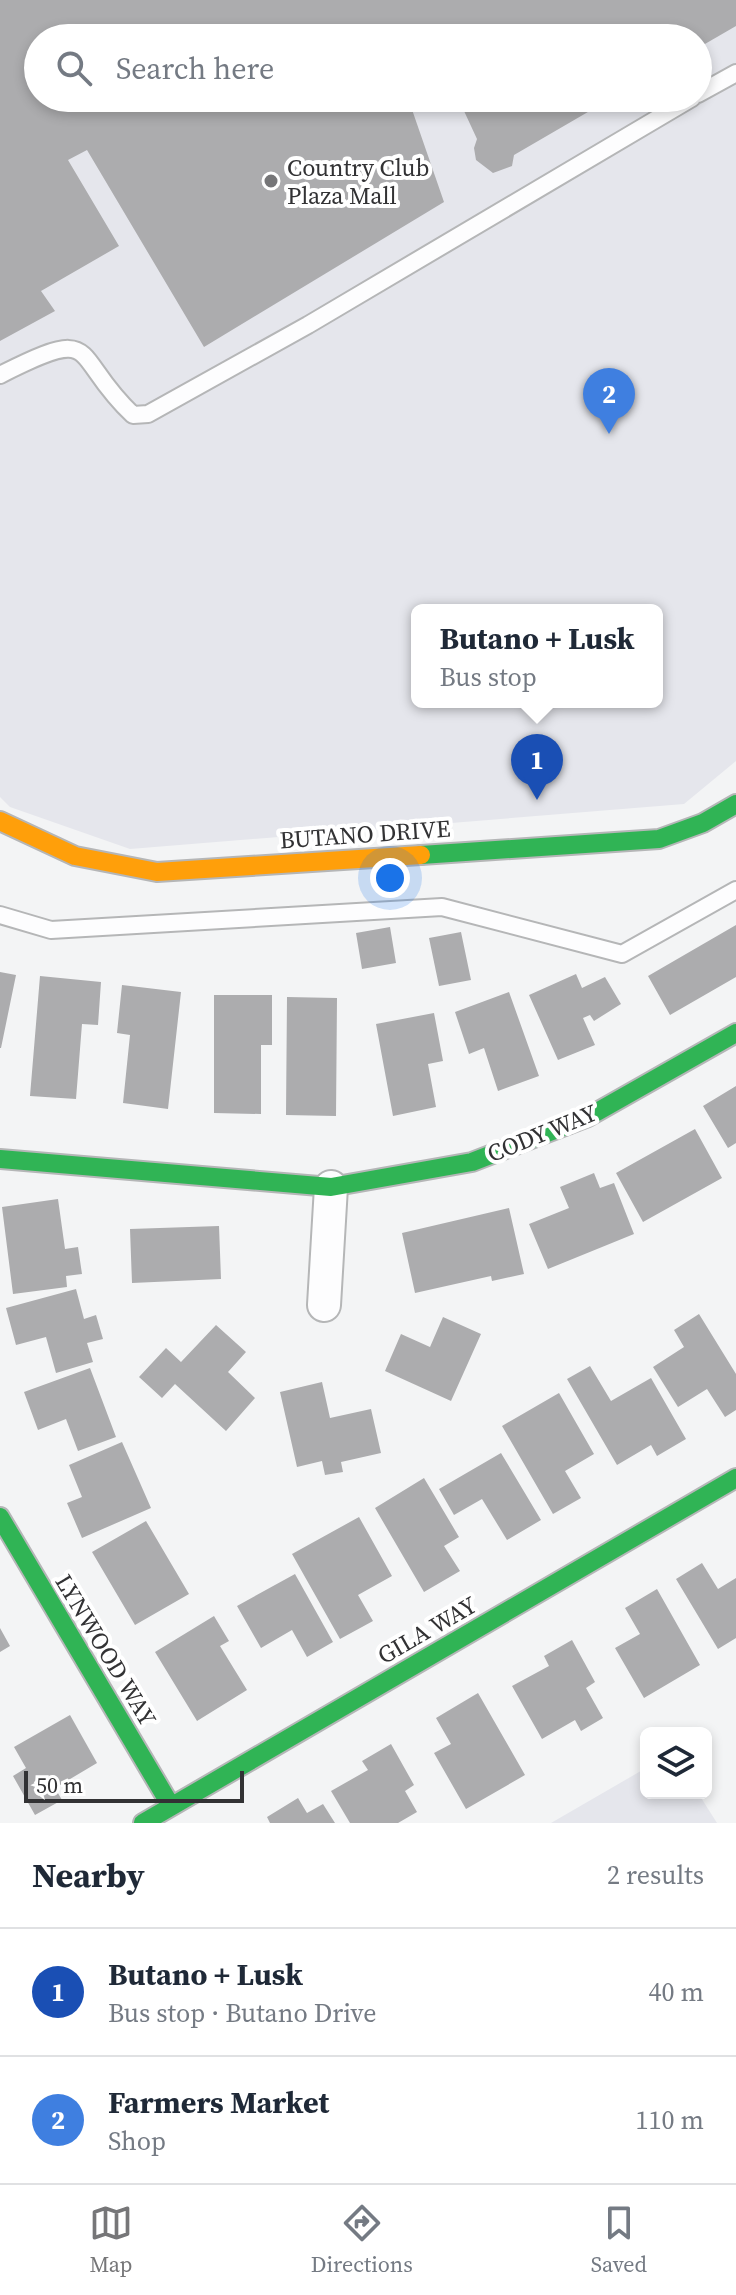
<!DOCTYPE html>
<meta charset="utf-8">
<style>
body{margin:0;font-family:"Source Serif 4",serif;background:#f2f2f3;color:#1f2937}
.controls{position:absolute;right:24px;bottom:24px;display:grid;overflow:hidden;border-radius:12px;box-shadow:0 4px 12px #0003}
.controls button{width:72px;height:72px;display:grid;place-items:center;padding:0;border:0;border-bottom:2px solid #e0e1e3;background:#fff;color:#1f2937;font:40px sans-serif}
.scale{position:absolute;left:24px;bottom:20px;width:220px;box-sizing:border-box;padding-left:8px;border:4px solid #323234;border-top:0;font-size:22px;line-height:28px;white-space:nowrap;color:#323234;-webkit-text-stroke:6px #fff;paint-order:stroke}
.you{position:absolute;left:390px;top:878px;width:28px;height:28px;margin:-20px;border:6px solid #fff;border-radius:50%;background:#1a73e8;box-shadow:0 0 0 12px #1a73e833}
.badge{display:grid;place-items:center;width:52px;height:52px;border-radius:50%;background:#767678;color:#fff;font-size:26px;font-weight:700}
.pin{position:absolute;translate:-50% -66px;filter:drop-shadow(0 2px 4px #0008)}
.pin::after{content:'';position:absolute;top:42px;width:28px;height:24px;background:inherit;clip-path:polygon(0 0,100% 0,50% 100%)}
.popup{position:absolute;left:411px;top:604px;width:252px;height:104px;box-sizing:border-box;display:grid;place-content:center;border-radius:12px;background:#fff;filter:drop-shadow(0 2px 6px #0005);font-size:26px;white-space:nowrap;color:#747a83}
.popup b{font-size:30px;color:#1f2937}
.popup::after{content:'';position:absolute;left:50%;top:100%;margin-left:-16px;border:16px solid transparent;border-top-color:#fff}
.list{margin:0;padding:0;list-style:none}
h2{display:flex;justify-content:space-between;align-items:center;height:104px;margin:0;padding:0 32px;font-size:34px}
h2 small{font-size:26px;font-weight:400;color:#747a83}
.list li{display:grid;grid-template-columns:52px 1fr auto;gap:24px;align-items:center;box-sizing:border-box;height:128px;padding:0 32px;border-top:2px solid #e0e1e3}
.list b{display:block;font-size:30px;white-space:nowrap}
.list p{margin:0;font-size:26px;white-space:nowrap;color:#747a83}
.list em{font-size:26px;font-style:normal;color:#747a83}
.icon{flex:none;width:44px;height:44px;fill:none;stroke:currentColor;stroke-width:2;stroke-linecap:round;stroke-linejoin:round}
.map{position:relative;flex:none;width:736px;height:1823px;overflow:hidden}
.search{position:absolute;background:#fff;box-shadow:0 4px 12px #0003;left:24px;right:24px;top:24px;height:88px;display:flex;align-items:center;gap:20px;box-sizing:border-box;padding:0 28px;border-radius:44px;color:#747a83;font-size:30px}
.sheet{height:360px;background:#fff}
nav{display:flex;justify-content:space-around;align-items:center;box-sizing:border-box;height:112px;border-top:2px solid #e0e1e3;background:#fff;font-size:22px;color:#747a83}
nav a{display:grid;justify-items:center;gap:4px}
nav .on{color:#767678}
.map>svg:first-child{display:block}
.built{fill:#e5e6ec;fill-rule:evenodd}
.building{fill:#acacae}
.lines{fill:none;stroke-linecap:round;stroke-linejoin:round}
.lane-casing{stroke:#b5b6b7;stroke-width:20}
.street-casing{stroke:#b5b6b7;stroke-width:36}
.fast-casing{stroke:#b5b6b7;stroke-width:22}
.slow-casing{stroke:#b5b6b7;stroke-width:22}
.lane{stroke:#fdfdfe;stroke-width:16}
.street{stroke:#fdfdfe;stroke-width:32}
.fast{stroke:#30b455;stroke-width:18}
.slow{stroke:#ff9f0a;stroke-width:18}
.poi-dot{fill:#767678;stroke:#fff;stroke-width:3}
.labels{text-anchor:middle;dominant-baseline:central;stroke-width:8;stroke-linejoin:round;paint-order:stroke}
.poi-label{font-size:24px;fill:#323234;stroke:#fff;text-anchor:start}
.street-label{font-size:24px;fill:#323234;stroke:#fff}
</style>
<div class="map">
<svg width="736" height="1823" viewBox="0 0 736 1823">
<rect width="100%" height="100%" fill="#f3f4f5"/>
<!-- built -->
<path class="built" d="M0 0H736V761L684 804 130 849 10 807 0 797ZM38 38H698V98H38ZM417 610H657V702H417Z
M646 1768V1793H698L717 1823H551Z"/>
<!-- building -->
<path class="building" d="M0 0H736V26L698 48V38H38V98H408L444 202 204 347 87 150 68 160 119 246 41 291 55 311 0 341Z
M458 98H612L514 155 512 166 493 173 476 160 474 148 477 139Z
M736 925V977L670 1015 648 976Z
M390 927 396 963 362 969 356 933Z
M461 932 471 980 439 986 429 938Z
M0 972 16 975 1 1048H0Z
M576 974 582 988 605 977 621 1004 594 1021 590 1015 583 1018 595 1045 558 1060 529 995Z
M40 976 101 982 98 1025 82 1024 76 1099 30 1096Z
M122 985 181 992 168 1109 123 1103 130 1035 117 1033Z
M509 992 539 1076 498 1091 484 1048 469 1054 455 1012Z
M214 995H272V1045H261V1114L214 1113Z
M287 997 337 998 336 1116 286 1115Z
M434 1013 443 1061 428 1064 436 1107 393 1116 376 1024Z
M736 1086V1143L728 1148 703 1106Z
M695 1129 722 1178 643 1222 616 1173Z
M594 1173 600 1188 614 1183 634 1234 548 1269 529 1224 569 1208 560 1187Z
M58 1199 65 1249 78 1247 82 1274 66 1276 67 1287 13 1294 2 1207Z
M509 1208 524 1274 492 1281 491 1276 415 1293 402 1233Z
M219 1226 221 1279 132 1283 130 1229Z
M76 1289 84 1319 96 1315 103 1339 87 1343 93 1362 56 1373 46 1337 16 1345 6 1308Z
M699 1314 736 1374V1410L725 1417 707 1389 678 1407 653 1367 684 1347 674 1330Z
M443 1317 481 1334 451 1401 385 1371 401 1334 430 1347Z
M216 1325 246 1352 228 1372 255 1398 226 1431 175 1384 162 1398 139 1377 166 1348 181 1362Z
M590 1366 611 1401 651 1378 686 1439 657 1456 651 1445 617 1465 567 1379Z
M90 1368 116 1437 78 1451 66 1419 38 1430 24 1392Z
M322 1382 330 1418 371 1409 381 1453 341 1462 343 1472 325 1475 322 1461 297 1467 280 1392Z
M559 1393 594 1454 565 1471 581 1498 553 1514 502 1426Z
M122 1442 151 1508 82 1538 67 1503 82 1497 69 1465Z
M501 1453 541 1520 507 1540 482 1499 454 1515 439 1489Z
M424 1478 459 1537 444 1546 460 1571 424 1592 375 1508Z
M359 1517 392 1576 358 1595 373 1621 340 1639 292 1554Z
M146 1521 189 1594 135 1625 92 1552Z
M702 1563 718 1589 736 1578V1638L718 1649 676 1579Z
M295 1574 333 1642 307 1657 292 1630 261 1648 237 1606Z
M657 1589 700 1665 644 1698 615 1648 640 1634 625 1608Z
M214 1616 229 1641 220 1646 247 1690 197 1721 155 1652Z
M0 1628 10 1646 0 1652Z
M572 1640 595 1682 586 1688 603 1718 581 1731 575 1720 542 1739 512 1686 549 1666 544 1656Z
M478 1693 525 1775 466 1809 434 1753 451 1744 436 1718Z
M70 1715 97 1763 55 1788 62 1800 35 1815 13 1776 26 1768 14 1747Z
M391 1744 414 1785 405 1791 417 1812 398 1823H350L331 1791 368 1770 362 1761Z
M298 1798 307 1813 323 1804 335 1823H270L267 1817Z"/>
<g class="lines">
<defs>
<path id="lane" d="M698 94 736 73
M0 375C103 323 69 355 133 415L148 414 308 325 692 98
M0 915 51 930 442 907 622 954 736 890"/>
<path id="street" d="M324 1305 331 1187"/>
<path id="fast" d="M421 855 659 839 703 823 736 804
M0 1159 331 1187 472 1162 588 1117 736 1033
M0 1517 171 1806
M143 1823 736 1478"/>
<path id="slow" d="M0 821 75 856 157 872 421 855"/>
</defs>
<!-- lane casing -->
<use href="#lane" class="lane-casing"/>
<!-- street casing -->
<use href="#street" class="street-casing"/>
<!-- fast casing -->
<use href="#fast" class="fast-casing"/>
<!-- slow casing -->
<use href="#slow" class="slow-casing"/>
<!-- lane -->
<use href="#lane" class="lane"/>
<!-- street -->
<use href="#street" class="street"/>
<!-- fast -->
<use href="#fast" class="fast"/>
<!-- slow -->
<use href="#slow" class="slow"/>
</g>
<!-- markers -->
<circle class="poi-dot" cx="271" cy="181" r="8"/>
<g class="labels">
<!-- poi labels -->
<g class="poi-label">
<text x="287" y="167">Country Club<tspan x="287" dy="28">Plaza Mall</tspan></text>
</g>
<!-- street labels -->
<g class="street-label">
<text transform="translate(365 834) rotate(-4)">BUTANO DRIVE</text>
<text transform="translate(542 1133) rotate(-22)">CODY WAY</text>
<text transform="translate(427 1630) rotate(-30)">GILA WAY</text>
<text transform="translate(106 1650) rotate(59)">LYNWOOD WAY</text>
</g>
</g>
</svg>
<div class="controls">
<button><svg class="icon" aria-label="layers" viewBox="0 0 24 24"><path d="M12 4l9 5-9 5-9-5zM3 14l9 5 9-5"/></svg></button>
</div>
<div class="scale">50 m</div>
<div class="you"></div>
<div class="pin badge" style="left:537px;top:800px;background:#1a4fb4">1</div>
<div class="popup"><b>Butano + Lusk</b>Bus stop</div>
<div class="pin badge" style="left:609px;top:434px;background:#3f7fe0">2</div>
<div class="search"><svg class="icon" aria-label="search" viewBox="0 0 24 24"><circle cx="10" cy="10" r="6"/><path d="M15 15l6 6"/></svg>Search here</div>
</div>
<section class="sheet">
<h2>Nearby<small>2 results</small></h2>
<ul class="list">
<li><span class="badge" style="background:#1a4fb4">1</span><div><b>Butano + Lusk</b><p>Bus stop · Butano Drive</p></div><em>40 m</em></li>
<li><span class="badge" style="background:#3f7fe0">2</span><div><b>Farmers Market</b><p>Shop</p></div><em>110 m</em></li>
</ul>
</section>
<nav>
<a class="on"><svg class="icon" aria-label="map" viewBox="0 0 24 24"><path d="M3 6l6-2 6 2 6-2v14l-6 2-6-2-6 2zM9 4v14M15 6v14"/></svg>Map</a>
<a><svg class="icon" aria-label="directions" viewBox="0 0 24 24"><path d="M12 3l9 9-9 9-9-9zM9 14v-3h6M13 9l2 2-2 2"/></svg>Directions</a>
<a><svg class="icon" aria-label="saved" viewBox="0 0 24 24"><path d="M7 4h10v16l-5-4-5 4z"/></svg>Saved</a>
</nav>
